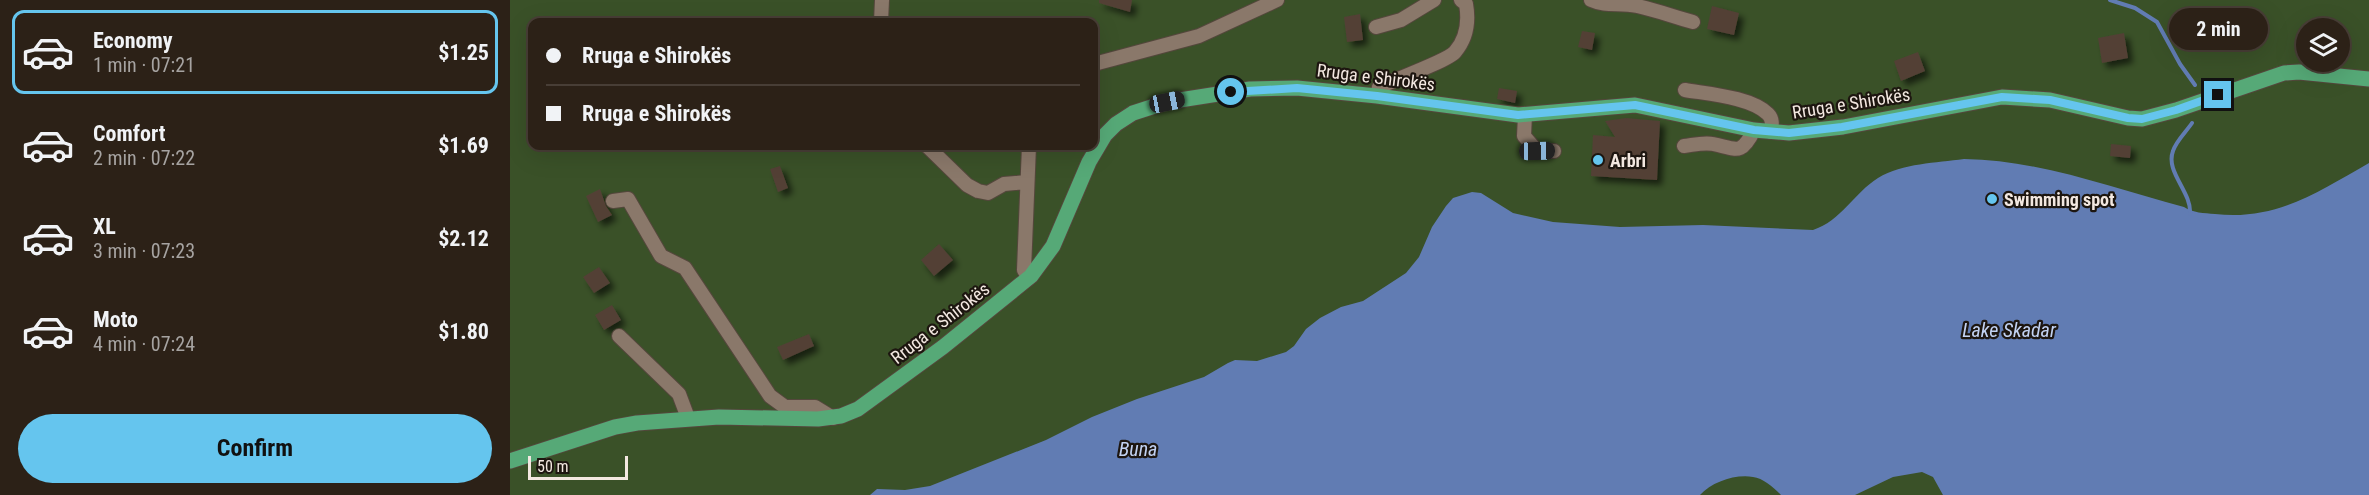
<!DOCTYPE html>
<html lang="en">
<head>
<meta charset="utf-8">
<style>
	:root { --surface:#2c2117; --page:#382e24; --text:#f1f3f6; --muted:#a6a3a1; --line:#483e36; --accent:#65c5ee }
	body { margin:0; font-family:"Roboto Condensed",sans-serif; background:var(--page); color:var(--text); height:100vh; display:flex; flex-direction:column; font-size:22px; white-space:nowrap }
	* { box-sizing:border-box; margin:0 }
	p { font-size:20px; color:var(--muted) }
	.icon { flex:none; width:33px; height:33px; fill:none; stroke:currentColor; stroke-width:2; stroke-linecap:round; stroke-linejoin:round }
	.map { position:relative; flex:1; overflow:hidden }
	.drawer { display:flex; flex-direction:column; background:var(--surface); width:510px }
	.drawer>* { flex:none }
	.hud { position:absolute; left:18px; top:18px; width:570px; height:132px; border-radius:12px; box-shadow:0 6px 24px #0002,0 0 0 2px var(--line); display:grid; align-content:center; height:132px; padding:0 18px; background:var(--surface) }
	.tools { position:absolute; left:1786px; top:18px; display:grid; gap:12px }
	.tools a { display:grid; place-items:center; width:54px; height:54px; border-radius:50%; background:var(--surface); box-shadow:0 6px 24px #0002,0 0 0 2px var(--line); font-size:30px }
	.scale { position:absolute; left:18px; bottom:15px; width:100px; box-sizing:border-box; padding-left:6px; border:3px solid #f3e8e1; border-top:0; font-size:16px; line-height:21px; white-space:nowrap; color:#f3e8e1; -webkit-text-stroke:4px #1d1610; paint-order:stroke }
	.end { position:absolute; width:27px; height:27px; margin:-14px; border:8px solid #65c5ee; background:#111; box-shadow:0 0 0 3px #111 }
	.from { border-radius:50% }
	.bubble { position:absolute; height:42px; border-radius:21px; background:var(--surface); box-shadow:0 6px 24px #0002,0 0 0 2px var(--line); font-size:20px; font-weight:700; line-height:42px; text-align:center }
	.car { position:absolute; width:18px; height:36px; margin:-18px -9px; border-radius:8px; box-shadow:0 0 4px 2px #0007; background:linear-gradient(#222 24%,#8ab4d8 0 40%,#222 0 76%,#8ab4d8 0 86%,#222 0) }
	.hud b { display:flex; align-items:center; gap:21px; height:57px; font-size:22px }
	.hud b+b { border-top:2px solid var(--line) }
	.hud i { width:15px; height:15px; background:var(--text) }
	ul { padding:10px 0 0; list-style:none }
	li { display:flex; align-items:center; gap:18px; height:84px; margin:0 12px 9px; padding:0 6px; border:3px solid transparent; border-radius:12px }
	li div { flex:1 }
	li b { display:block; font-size:22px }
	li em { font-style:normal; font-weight:700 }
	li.current { border-color:var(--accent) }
	li>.icon { width:54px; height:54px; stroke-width:1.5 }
	.button { display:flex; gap:12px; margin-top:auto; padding:12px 18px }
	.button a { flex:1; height:69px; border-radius:36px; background:var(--accent); color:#111; font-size:24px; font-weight:700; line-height:69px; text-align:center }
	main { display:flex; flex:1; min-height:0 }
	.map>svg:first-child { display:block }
	.green { fill:#3a5128; fill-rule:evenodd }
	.water { fill:#617cb3 }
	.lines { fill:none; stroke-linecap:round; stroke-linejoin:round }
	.stream { stroke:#617cb3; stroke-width:4 }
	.building { fill:#524035; filter:url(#shadow) }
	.minor-casing { stroke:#54473c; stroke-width:16 }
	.major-casing { stroke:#54473c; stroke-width:17 }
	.minor { stroke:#8a786a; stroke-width:14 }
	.major { stroke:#56a977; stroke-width:15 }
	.route { stroke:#65c5ee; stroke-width:8 }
	.poi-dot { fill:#65c5ee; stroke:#1d1610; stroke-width:2 }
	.labels { text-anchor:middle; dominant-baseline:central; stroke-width:4.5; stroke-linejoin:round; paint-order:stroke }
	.street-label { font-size:18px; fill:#f3e8e1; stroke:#1d1610 }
	.poi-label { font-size:18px; font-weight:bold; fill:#f3e8e1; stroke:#1d1610; text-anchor:start }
	.water-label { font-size:20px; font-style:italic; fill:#c2d2f2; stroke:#1d1610 }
</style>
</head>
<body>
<main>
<section class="drawer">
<ul>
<li class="current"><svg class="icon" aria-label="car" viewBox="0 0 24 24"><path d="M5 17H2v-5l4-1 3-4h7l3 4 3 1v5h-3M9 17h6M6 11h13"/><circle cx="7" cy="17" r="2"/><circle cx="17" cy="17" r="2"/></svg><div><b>Economy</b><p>1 min · 07:21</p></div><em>$1.25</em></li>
<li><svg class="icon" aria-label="car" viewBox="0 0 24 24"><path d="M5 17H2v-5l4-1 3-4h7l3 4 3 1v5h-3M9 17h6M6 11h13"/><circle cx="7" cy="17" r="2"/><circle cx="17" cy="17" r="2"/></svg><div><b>Comfort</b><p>2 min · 07:22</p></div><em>$1.69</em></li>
<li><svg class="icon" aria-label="car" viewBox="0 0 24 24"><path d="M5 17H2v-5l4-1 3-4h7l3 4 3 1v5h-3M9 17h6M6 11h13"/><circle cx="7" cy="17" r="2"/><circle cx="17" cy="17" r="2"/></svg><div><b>XL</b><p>3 min · 07:23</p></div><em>$2.12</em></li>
<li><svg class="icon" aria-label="car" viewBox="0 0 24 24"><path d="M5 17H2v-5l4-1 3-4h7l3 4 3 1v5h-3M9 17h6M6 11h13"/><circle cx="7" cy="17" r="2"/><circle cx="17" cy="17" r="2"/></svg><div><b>Moto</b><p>4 min · 07:24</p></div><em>$1.80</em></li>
</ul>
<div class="button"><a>Confirm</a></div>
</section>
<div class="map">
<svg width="1859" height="495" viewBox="0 0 1859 495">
	<defs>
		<filter id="shadow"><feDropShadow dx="5" dy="5" stdDeviation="3" flood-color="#0009"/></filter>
	</defs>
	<rect width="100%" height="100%" fill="#3b2c1f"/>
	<path class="green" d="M0,0h1859v495h-1859zM22,22h562v124h-562zM1797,28h33v34h-33z"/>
	<path class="water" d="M1454,159c76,1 147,29 220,48 9,6 20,6 31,7 61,7 103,-22 154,-51v332h-426l-10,-18 -11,-5 -29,5 -38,18h-74c-7,-7 -18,-17 -28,-18 -18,-3 -41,5 -53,18h-830l7,-6 28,1 25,-4 116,-46 46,-23 45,-18 67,-22 24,-14 7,-3 22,1 29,-9 8,-6 12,-17 14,-11 21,-11 22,-6 43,-28 13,-16 13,-30 14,-21 7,-8 19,-6 9,1 32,20 40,9 67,5 83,-2 110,5c28,-9 41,-37 65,-52 25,-15 58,-15 86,-19z"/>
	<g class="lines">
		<path class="stream" d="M1600,0l25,8 22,14 23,42 15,21
			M1680,214c2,-22 -25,-42 -17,-63 3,-10 13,-19 19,-28"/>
	</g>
	<path class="building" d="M589,0h33l-2,12 -31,-9z
		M1202,6l27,7 -5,22 -27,-6z
		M850,14l3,26 -16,2 -3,-25z
		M1072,31l13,2 -3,17 -14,-3z
		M1614,33l4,25 -26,5 -4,-25z
		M1408,52l7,19 -24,10 -7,-20z
		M989,88l18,3 -2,12 -18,-4z
		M1116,118l34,3 -3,59 -66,-4 2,-41 22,2 -10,-16z
		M1601,144l20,2 -1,12 -20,-2z
		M270,166l8,22 -10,4 -8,-23z
		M90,189l6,17 6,9 -14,7 -12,-26z
		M429,244l14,16 -19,16 -13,-16z
		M89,267l11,16 -16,10 -11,-16z
		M102,305l9,15 -17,10 -9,-15z
		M299,334l5,12 -31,14 -6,-13z"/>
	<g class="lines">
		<defs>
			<path id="minor" d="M1081,0c15,7 30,2 46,6 19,4 37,11 56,16
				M371,22l1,-22
				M866,27l25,-7 33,-20
				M584,64l105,-28 78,-36
				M1175,90c23,4 66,7 83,24 5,5 4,11 3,18
				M867,96l2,-9c15,-7 68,-26 76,-35 12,-14 14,-31 11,-48l-5,-4
				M1015,115l-1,21 13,15h17
				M417,146l40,39 11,6 10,2 16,-9 22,-2
				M519,146l-5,124 5,8
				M1174,146c9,-1 20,-4 29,-2 24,5 28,12 41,-14
				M103,201l15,-2 33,57 24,12 85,128 15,11h30l18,11
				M109,336l60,58 9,24"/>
			<path id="major" d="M0,461l105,-34 22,-4 82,-6 99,2 23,-3 17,-7 85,-62 88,-71 22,-30 36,-84 16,-27 11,-11 17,-11 34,-11 83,-13 47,-1 80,8 141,19 117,-10 119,25 35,3 54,-6 159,-30 48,3 78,18 14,1 34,-9 108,-37 15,-1 70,7"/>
		</defs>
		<use href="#minor" class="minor-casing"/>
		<use href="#major" class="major-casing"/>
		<use href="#minor" class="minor"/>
		<use href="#major" class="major"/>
	</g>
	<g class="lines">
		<path class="route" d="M721,92l66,-4 80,8 141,19 117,-10 119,25 35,3 53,-6 160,-30 48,3 78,18 14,1 34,-9 42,-15"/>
	</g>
	<g class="poi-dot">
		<circle cx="1088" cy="160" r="6"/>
		<circle cx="1482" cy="199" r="6"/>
	</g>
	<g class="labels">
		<g class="street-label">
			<text transform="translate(866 77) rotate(7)">Rruga e Shirokës</text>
			<text transform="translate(1341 103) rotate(-9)">Rruga e Shirokës</text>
			<text transform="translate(430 323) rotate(-38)">Rruga e Shirokës</text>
		</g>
		<g class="poi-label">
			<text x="1100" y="160">Arbri</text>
			<text x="1494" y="199">Swimming spot</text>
		</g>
		<g class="water-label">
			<text x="1499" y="330">Lake Skadar</text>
			<text x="628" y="449">Buna</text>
		</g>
	</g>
</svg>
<div class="tools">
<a><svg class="icon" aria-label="layers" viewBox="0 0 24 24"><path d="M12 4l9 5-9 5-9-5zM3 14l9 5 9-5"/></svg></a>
</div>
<div class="scale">50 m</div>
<i class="end from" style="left:721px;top:92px"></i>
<i class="end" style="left:1708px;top:95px"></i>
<div class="bubble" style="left:1659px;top:8px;width:99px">2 min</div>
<i class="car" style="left:657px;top:102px;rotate:79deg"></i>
<i class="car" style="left:1027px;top:151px;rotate:89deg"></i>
<div class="hud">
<b><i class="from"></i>Rruga e Shirokës</b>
<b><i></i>Rruga e Shirokës</b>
</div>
</div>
</main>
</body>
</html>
